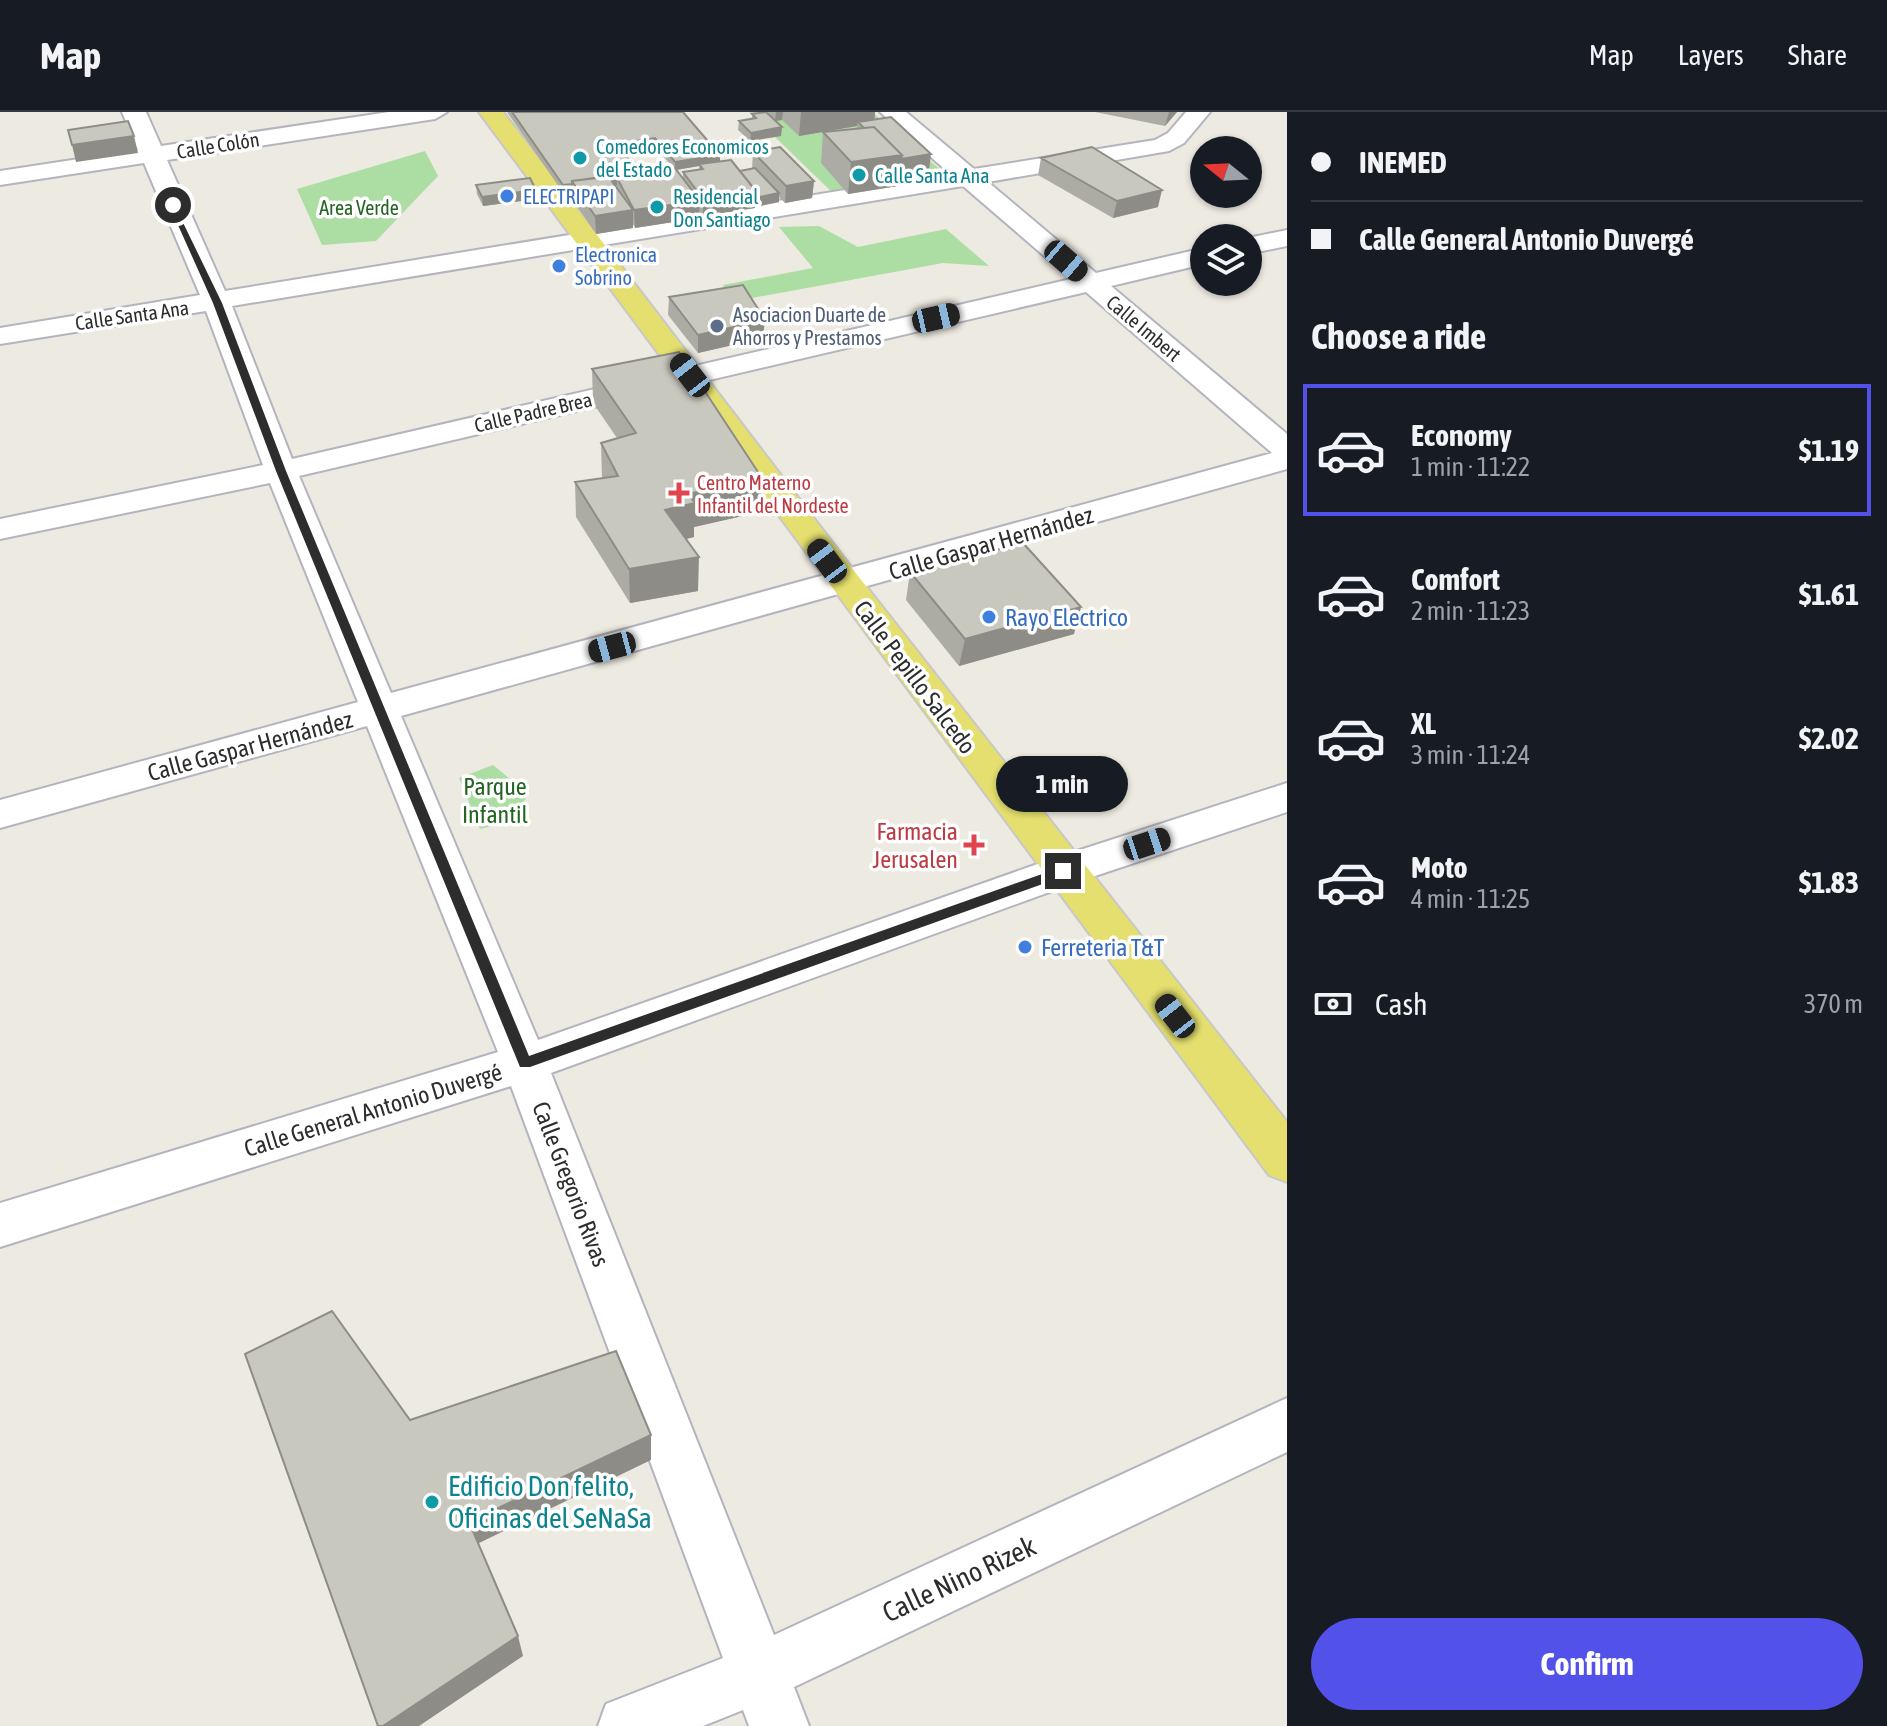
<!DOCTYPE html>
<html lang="en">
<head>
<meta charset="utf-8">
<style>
	:root { --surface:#171b24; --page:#242831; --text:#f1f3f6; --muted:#9ea1a6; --line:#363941; --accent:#5251e9 }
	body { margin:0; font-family:"Asap Condensed",sans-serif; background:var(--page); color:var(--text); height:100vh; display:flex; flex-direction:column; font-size:30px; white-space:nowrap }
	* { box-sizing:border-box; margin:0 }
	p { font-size:26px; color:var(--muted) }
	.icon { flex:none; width:44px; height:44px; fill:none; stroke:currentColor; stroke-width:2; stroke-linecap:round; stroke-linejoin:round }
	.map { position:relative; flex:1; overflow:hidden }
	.details { display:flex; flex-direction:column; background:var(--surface); width:600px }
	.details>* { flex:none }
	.top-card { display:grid; align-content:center; height:176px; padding:0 24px; background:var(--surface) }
	.needle { width:52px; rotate:288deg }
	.tools { position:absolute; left:1190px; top:24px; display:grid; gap:16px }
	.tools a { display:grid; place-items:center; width:72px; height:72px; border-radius:50%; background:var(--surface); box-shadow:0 2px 6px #0004; font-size:40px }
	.end { position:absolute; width:36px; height:36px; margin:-18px; border:10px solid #2d2d2d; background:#fff; box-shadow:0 0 0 4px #fff }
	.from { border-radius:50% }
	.bubble { position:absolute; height:56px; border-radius:28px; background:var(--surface); box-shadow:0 2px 6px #0004; font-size:26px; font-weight:700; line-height:56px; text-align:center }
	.car { position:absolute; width:24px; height:48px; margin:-24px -12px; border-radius:10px; box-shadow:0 0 6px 2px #0007; background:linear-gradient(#222 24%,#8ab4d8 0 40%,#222 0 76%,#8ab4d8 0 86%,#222 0) }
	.top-card b { display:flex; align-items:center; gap:28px; height:76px; font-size:30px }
	.top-card b+b { border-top:2px solid var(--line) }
	.top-card i { width:20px; height:20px; background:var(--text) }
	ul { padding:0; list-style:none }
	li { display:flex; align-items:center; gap:24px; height:132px; margin:0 16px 12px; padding:0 8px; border:4px solid transparent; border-radius:0px }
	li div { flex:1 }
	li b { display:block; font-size:30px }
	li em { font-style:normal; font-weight:700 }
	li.selected { border-color:var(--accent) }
	li>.icon { width:72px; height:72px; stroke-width:1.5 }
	h2 { padding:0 24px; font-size:36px; line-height:96px }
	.pay { display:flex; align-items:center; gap:20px; height:88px; padding:0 24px; font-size:30px }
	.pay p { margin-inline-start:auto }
	.cta { display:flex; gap:16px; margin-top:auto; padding:16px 24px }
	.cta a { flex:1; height:92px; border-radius:48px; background:var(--accent); color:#fff; font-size:32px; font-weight:700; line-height:92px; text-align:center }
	header { display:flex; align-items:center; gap:48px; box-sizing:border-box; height:112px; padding:0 40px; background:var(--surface); border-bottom:2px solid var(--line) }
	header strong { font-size:38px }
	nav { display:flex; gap:44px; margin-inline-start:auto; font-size:28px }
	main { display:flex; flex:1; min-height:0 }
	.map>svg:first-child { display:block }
	.green { fill:#acdea3 }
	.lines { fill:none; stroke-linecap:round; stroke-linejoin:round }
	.street-casing { stroke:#b4b4bf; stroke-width:4 }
	.primary-casing { stroke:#c8c8c8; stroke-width:4 }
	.street { fill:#fff; fill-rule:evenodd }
	.primary { fill:#e4df6e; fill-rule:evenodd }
	.wall { fill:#adaca4; fill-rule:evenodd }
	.shaded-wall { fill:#8d8c86 }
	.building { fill:#c9c8bf; stroke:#8d8c86; stroke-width:2 }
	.route { fill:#2d2d2d }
	.culture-dot { fill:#0f9aa8; stroke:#fff; stroke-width:3 }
	.shop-dot { fill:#3f7fe0; stroke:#fff; stroke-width:3 }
	.service-dot { fill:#5c6f8a; stroke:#fff; stroke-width:3 }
	.health-dot { fill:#e0444e; stroke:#fff; stroke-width:3 }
	.labels { text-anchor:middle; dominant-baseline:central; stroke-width:7; stroke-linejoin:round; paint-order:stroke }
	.far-street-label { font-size:20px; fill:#2d2d2d; stroke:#fff }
	.far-culture-label { font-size:20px; fill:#0d838f; stroke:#fff; text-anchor:start }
	.far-shop-label { font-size:20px; fill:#366cbe; stroke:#fff; text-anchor:start }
	.far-park-label { font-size:20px; fill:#236422; stroke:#fff }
	.far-service-label { font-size:20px; fill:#4e5e75; stroke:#fff; text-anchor:start }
	.far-health-label { font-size:20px; fill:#be3a42; stroke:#fff; text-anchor:start }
	.street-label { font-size:24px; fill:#2d2d2d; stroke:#fff }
	.shop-label { font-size:24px; fill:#366cbe; stroke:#fff; text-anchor:start }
	.park-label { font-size:24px; fill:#236422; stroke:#fff }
	.health-label { font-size:24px; fill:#be3a42; stroke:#fff; text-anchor:end }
	.near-culture-label { font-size:28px; fill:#0d838f; stroke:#fff; text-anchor:start }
	.near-street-label { font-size:28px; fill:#2d2d2d; stroke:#fff }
</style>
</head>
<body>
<header>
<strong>Map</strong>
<nav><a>Map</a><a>Layers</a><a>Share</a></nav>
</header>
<main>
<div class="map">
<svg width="1287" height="1614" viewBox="0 0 1287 1614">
	<rect width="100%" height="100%" fill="#edeae1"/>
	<path class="green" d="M749,0h123l82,69 -117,16z
		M425,39l13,25 -62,65 -54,4 -25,-56z
		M819,114l39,21 88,-18 43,37 -46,-3 -213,39 -7,-17 90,-17 -34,-41z
		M493,653l35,29 -14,27 -34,8 -21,-51z"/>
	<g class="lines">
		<defs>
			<path id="street" d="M122,0h24l15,34 228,-34h58l-12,7 -268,41 58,131 724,-118 -69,-61h26l68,57 181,-29 13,-7 18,-21h24l-26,31 -15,8 -181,31 108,91 108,-25v16l-93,22 176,148v35l-886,247 137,324 511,-180 238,-77v29l-210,70 -526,191 223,562 513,-237v54l-493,235 15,39h-60l-6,-16 -40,16h-105l8,-22 117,-46 -212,-572 -511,161v-44l498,-151 -131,-326 -367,102v-28l358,-98 -88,-219 -270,56v-20l263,-54 -57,-154 -206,33v-16l200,-33 -56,-132 -144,22v-14l138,-21zM963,74l108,93 -779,180 -60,-153zM1086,180l186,161 -881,240 -92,-217z
				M1287,118v16l-39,8v-16z"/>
			<path id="primary" d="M479,0h24l355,464 429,546v60l-18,-7z"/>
		</defs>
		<use href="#street" class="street-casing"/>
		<use href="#primary" class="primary-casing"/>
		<use href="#street" class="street"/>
		<use href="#primary" class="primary"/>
	</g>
	<path class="wall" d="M507,0h176l37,43v6l20,10 12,-2 1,-17 61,29 -2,17 -27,5 -6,-6v5l-19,4 -5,-5v7l-52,8 -4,-4v6l-64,10 -2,-4v4l-37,6 -24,-35v-7l-8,2zM655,34l18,22 -34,6 -16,-22zM699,54v4l-16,2v6l-6,-8z
		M759,0h116v7l54,52 -30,5 -1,10 -50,8 -27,-31 2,-31 34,-3v-3l-58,10 -17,-16 -6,1 6,6 -1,9 -31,5 -12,-11 1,-9 13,-2v-5l7,-1z
		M1095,0h82l-12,14z
		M1041,46l117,49 -45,11 -75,-43z
		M476,73l60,14 -53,7 -6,-12z
		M669,185l94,41 -65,15 -30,-38z
		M592,257l170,109 -2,34 -66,15v10l-8,2 12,52 -68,12 -54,-86 -1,-35 27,-4 -1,-35 16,-5 -24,-35z
		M910,460l164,62 -115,32 -53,-66z"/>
	<path class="shaded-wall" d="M776,0h7l-1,8 -7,1z
		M801,0h74l-1,11 -16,-1 -1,4 -58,10z
		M1169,0h8l-12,14z
		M782,15l-1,9 -31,5 1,-8z
		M134,24l4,17 -62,9 -4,-17z
		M655,26v8l-38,7v-9z
		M931,42l-2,17 -30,5 -1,10 -50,8 3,-32 51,-7z
		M720,43v8l-21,1v2l-24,4v-8z
		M639,61l-22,5v7l-39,6 -5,-8z
		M814,69l-2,17 -27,5 1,-17z
		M572,72v8l-8,2 -1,-9z
		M536,78v9l-53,7 -1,-9z
		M1162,78l-4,17 -45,11 4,-17z
		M756,79l-1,17 -52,8v-17z
		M779,81v9l-19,4v-9z
		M700,89l-1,17 -64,10 -1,-18z
		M633,98v18l-37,6 -1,-18z
		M765,208l-2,18 -65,15v-18z
		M762,366l-2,34 -66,15v10l-29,7v-34l23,-16z
		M699,445l-1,34 -68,12 -1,-34z
		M1081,495l-7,27 -115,32 6,-27z
		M651,1323v25l-176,85 -6,-23z
		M518,1524l5,20 -104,70h-36z"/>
	<path class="building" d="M512,0h171l37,43 -45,7 -20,-24 -38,6 22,29 -67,8v3l-9,1z
		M766,0l16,15 -31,6 -12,-12 17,-3 -4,-4z
		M891,5l40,37 -30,5 1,-4 -28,-28 -10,1 -6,-6z
		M128,9l6,15 -62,9 -4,-15z
		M874,15l28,28 -51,7 -28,-30z
		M780,35l34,34 -28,5 -33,-34z
		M1092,35l70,43 -45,11 -76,-43z
		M731,48l25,31 -53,8 -20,-27 20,-3 -4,-5z
		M675,56l25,33 -66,9 -17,-32z
		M755,56l24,25 -19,4 -20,-26z
		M608,64l25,34 -38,6 -23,-35z
		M530,66l6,12 -54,7 -6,-12z
		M743,173l22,35 -67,15 -29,-38z
		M679,240l83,126 -74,16 7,9 -30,7 34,47 -70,12 -54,-87 43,-6 -17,-33 35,-10 -44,-64z
		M1023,431l58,64 -116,32 -55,-67z
		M332,1199l78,109 206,-69 35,84 -182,87 49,114 -135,90h-5l-133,-372z"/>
	<path class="route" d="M173,90l49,101 64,168 243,585 530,-188h9v7l-538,192h-10l-244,-596 -63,-168 -44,-98z"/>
	<g class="culture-dot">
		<circle cx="580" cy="46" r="8"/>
		<circle cx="859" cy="63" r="8"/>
		<circle cx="657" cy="95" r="8"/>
		<circle cx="432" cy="1390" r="8"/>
	</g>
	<g class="shop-dot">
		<circle cx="507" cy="84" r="8"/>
		<circle cx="559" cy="154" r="8"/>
		<circle cx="989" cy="505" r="8"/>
		<circle cx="1025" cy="835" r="8"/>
	</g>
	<circle class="service-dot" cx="717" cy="214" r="8"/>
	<g class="health-dot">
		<path d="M675 369h8v8h8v8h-8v8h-8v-8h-8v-8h8z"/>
		<path d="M970 721h8v8h8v8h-8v8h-8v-8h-8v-8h8z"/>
	</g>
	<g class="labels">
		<g class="far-street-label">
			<text transform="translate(218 33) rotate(-9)">Calle Colón</text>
			<text transform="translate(132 203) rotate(-8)">Calle Santa Ana</text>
			<text transform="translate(1144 216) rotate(40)">Calle Imbert</text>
			<text transform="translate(533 300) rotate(-13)">Calle Padre Brea</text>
		</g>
		<g class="far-culture-label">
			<text x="596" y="34">Comedores Economicos<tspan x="596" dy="23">del Estado</tspan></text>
			<text x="875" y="63">Calle Santa Ana</text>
			<text x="673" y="84">Residencial<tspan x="673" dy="23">Don Santiago</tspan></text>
		</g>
		<g class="far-shop-label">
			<text x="523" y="84">ELECTRIPAPI</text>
			<text x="575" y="142">Electronica<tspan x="575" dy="23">Sobrino</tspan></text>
		</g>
		<g class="far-park-label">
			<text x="359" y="95">Area Verde</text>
		</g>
		<g class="far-service-label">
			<text x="733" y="202">Asociacion Duarte de<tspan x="733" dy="23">Ahorros y Prestamos</tspan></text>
		</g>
		<g class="far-health-label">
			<text x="697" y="370">Centro Materno<tspan x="697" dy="23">Infantil del Nordeste</tspan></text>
		</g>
		<g class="street-label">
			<text transform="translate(991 431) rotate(-16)">Calle Gaspar Hernández</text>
			<text transform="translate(915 565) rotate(53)">Calle Pepillo Salcedo</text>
			<text transform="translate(250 634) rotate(-15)">Calle Gaspar Hernández</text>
			<text transform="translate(373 998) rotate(-17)">Calle General Antonio Duvergé</text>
			<text transform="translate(571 1072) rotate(69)">Calle Gregorio Rivas</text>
		</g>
		<g class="shop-label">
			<text x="1005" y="505">Rayo Electrico</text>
			<text x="1041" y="835">Ferreteria T&amp;T</text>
		</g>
		<g class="park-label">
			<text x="495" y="674">Parque<tspan x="495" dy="28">Infantil</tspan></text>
		</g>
		<g class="health-label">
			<text x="958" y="719">Farmacia<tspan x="958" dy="28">Jerusalen</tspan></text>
		</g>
		<g class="near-culture-label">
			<text x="448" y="1374">Edificio Don felito,<tspan x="448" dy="32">Oficinas del SeNaSa</tspan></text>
		</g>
		<g class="near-street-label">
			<text transform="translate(959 1467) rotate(-25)">Calle Nino Rizek</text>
		</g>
	</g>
</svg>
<div class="tools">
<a><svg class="needle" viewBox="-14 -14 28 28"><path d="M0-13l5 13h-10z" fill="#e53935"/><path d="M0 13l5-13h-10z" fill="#9ea1a6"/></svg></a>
<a><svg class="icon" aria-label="layers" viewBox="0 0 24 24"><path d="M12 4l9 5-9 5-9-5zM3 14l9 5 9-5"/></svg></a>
</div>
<i class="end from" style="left:173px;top:93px"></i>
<i class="end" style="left:1063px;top:759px"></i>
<div class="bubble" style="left:996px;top:644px;width:132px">1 min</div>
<i class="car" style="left:1066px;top:149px;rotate:131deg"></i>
<i class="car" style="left:936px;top:206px;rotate:77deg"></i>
<i class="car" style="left:690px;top:263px;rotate:322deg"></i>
<i class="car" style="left:827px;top:449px;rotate:323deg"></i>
<i class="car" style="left:612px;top:535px;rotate:255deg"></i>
<i class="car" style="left:1147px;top:732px;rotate:72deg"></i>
<i class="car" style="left:1175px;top:904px;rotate:322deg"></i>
</div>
<section class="details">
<div class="top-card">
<b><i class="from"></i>INEMED</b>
<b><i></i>Calle General Antonio Duvergé</b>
</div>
<h2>Choose a ride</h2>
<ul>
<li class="selected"><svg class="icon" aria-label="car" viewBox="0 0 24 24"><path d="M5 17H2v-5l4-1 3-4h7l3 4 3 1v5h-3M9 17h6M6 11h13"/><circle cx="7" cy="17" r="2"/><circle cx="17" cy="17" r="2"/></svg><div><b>Economy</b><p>1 min · 11:22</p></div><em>$1.19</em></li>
<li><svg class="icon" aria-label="car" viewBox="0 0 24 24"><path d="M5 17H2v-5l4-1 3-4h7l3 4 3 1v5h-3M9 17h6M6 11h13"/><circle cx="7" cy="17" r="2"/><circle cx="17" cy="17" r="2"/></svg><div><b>Comfort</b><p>2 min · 11:23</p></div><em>$1.61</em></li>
<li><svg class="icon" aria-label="car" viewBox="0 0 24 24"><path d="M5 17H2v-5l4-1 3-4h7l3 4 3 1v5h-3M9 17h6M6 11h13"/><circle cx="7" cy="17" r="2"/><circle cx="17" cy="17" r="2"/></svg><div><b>XL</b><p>3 min · 11:24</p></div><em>$2.02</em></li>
<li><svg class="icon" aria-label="car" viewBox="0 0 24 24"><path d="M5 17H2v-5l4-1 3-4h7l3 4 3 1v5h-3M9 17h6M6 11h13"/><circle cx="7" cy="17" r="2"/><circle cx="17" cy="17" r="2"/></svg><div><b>Moto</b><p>4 min · 11:25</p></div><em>$1.83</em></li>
</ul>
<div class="pay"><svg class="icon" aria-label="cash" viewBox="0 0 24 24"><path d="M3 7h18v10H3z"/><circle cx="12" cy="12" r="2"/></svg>Cash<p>370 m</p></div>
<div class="cta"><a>Confirm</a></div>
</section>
</main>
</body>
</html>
